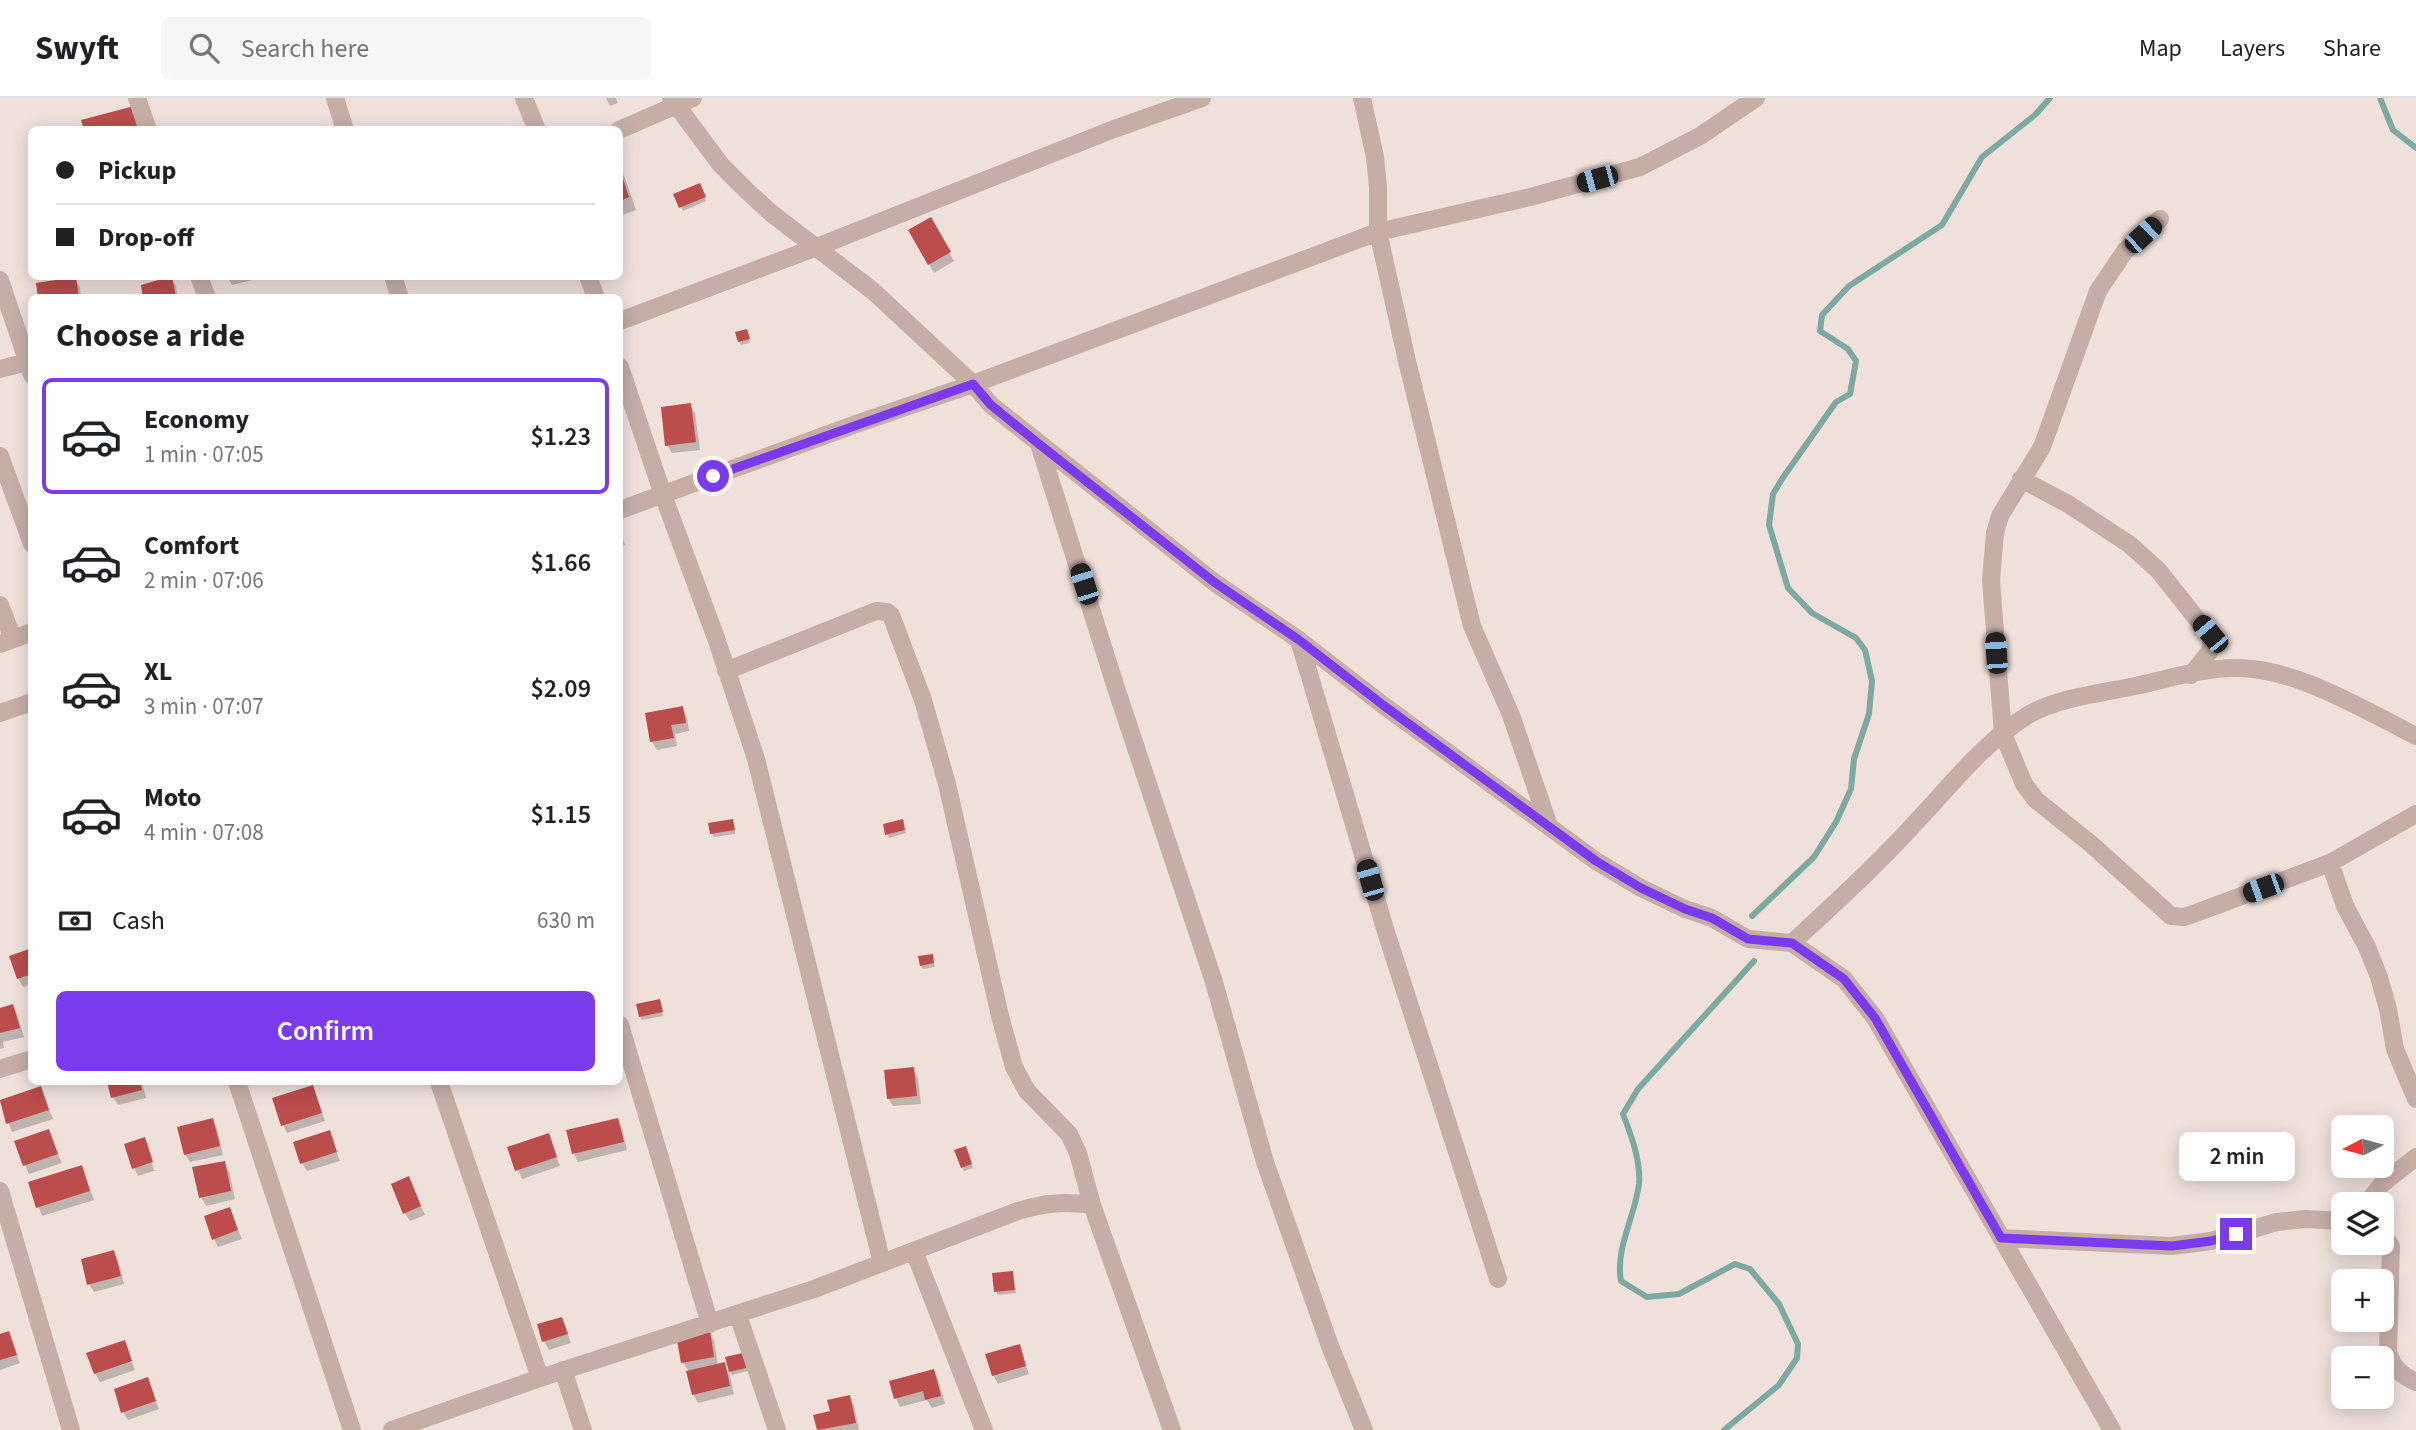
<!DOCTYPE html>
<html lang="en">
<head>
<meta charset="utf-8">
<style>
	:root { --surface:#fff; --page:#f6f6f6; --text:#202124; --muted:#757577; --line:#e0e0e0; --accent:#7c3aed }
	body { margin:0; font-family:"Source Sans 3",sans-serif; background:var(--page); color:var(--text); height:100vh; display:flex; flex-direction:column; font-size:26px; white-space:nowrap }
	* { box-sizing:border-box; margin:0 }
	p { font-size:23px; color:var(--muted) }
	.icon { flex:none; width:38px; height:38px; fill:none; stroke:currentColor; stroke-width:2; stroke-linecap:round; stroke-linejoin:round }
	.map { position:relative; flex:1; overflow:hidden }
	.details { position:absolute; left:28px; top:196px; width:595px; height:791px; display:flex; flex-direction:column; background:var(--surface); border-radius:10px; box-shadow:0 4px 18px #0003 }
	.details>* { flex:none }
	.top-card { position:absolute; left:28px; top:28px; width:595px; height:154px; border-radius:10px; box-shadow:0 4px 18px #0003; display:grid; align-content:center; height:154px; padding:0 28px; background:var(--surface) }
	.needle { width:46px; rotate:264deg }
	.controls { position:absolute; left:2331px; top:1017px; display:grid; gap:14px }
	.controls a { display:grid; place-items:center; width:63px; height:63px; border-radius:10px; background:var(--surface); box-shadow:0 4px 18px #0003; font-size:35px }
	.end { position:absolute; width:32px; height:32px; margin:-16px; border:9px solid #7c3aed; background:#fff; box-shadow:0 0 0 4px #fff }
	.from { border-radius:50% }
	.bubble { position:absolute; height:49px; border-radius:10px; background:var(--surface); box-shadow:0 4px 18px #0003; font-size:23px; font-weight:600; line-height:49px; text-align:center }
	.car { position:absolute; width:21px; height:42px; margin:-21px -10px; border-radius:9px; box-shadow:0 0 5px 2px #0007; background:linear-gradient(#222 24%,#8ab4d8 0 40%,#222 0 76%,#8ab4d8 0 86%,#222 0) }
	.top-card b { display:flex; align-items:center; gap:24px; height:66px; font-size:26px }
	.top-card b+b { border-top:2px solid var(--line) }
	.top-card i { width:18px; height:18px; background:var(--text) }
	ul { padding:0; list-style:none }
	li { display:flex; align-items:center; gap:21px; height:116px; margin:0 14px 10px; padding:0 14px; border:4px solid transparent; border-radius:10px }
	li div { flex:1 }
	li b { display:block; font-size:26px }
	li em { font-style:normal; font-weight:600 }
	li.selected { border-color:var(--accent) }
	li>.icon { width:63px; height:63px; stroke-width:1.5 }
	h2 { padding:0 28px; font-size:32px; line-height:84px }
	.pay { display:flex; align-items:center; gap:18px; height:77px; padding:0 28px; font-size:26px }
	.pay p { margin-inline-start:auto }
	.primary-button { display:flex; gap:14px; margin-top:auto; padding:14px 28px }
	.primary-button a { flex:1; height:80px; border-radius:10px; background:var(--accent); color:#fff; font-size:28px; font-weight:600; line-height:80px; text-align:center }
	header { display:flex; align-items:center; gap:42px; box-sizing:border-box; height:98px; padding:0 35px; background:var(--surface); border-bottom:2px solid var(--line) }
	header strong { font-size:33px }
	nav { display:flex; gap:38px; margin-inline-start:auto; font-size:24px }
	.search { width:490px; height:63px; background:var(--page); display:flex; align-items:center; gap:18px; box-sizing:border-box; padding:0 24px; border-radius:10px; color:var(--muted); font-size:26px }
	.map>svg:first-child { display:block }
	.shadow { fill:#0003 }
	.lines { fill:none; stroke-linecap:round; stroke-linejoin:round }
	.stream { stroke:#7ca9a1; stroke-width:6 }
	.building { fill:#bb4d4c }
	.minor { stroke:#c6aea7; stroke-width:18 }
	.route { stroke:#7c3aed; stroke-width:9 }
</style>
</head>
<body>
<header>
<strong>Swyft</strong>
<div class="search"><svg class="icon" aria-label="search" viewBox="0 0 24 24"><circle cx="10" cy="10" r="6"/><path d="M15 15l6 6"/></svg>Search here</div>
<nav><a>Map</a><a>Layers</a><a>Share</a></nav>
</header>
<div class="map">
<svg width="2416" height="1332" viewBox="0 0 2416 1332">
	<rect width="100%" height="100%" fill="#efe0da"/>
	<path class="shadow" d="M606,0h10l2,5 -8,3z
		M620,66l16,46 -16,6z
		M701,90l5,13 -23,10 -8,-16z
		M930,121l24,42 -20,12 -24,-42z
		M227,178h29l1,3 -25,6z
		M171,180l5,8 2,12h-33z
		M75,181l5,8 1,11h-41z
		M748,237l2,8 -9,2 -2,-3z
		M690,307l5,8 5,37 -28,3 -5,-8z
		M620,433l5,14 -5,2z
		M682,610l5,9 2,14 -14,3 2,12 -20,4 -5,-8z
		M902,723l4,12 -17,5 -2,-4z
		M734,726l1,10 -21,3 -2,-3 -2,-9z
		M32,852v34l-9,3 -5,-9z
		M932,858l3,11 -12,2 -2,-4z
		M661,906l2,12 -21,4 -2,-3z
		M13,908l4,8 7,23 -21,5 1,6 -4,1v-39z
		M913,971l5,9 3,26 -28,2 -5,-8z
		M109,984h33l4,16 -28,7 -5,-8z
		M313,989l12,34 -38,12 -4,-8z
		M41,990l12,31 -41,13 -12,-31z
		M212,1022l5,8 6,27 -33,7 -5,-8z
		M618,1022l4,8 5,22 -49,12 -4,-8z
		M48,1033l14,32 -33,11 -13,-31z
		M329,1034l11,29 -33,10 -5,-8z
		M548,1037l12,31 -38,13 -13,-31z
		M144,1041l10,31h3l-19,6 -4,-8z
		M967,1053l6,17 -9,3 -2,-4z
		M224,1065l5,8 6,28 -29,7 -5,-9z
		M82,1069l12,33 -52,16 -12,-33z
		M413,1089l12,28 -15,6 -5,-8z
		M229,1111l13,30 -24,8 -4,-8z
		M113,1154l5,8 6,24 -30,8 -5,-8z
		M1012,1175l4,20 -18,2 -2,-3z
		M562,1221l9,24 -22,7 -5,-9z
		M709,1234l5,8 4,26 6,-2 5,9 5,21 -36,9 -5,-9 -5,-24 -6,-8z
		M8,1235l12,30 -20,7v-34z
		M124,1244l11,28 -35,12 -5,-9z
		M1019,1248l10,28 -31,10 -5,-9z
		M746,1256l5,16 -19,5 -2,-3z
		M934,1273l4,8 7,25 -13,4 -5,-8 -27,7 -4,-9z
		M147,1281l12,30 -31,11 -5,-8z
		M849,1299l5,8 5,25h-40l-3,-14 16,-4z"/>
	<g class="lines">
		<path class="stream" d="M2380,0l13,32 23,18
			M1752,818l62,-59 22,-35 15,-33 3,-30 15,-45 3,-33 -7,-31 -9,-12 -44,-25 -24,-25 -19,-63 4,-31 9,-15 54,-77 14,-8 6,-33 -8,-12 -28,-18 2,-16 27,-29 93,-61 40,-68 53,-42 15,-17
			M1724,1332l55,-45 18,-27 1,-14 -19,-40 -29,-35 -15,-5 -56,30 -32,3 -26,-16c-6,-33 14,-64 18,-97 2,-23 -8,-49 -16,-70l15,-25 116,-128"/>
	</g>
	<path class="building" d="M134,8l6,24h-56l-3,-10z
		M620,72l9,27 -9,4z
		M700,85l6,14 -27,11 -6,-14z
		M931,119l20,35 -23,13 -20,-35z
		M172,178l4,22h-33l-2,-13z
		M76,179l3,21h-41l-2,-15z
		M747,231l3,10 -12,3 -3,-10z
		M691,305l5,39 -31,4 -4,-39z
		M683,608l3,17 -15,2 3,13 -24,4 -5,-29z
		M733,721l2,11 -25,4 -2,-11z
		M903,721l2,11 -20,5 -2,-11z
		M32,850v26l-15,5 -8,-23z
		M933,856l1,9 -14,3 -2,-10z
		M660,901l3,13 -24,5 -3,-13z
		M13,906l7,24 -20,5v-25z
		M914,969l3,29 -30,3 -3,-29z
		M107,984h33l2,8 -31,8z
		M313,987l9,28 -41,13 -9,-28z
		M41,988l8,24 -43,14 -6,-24z
		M213,1020l7,28 -36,9 -7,-28z
		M618,1020l6,24 -52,12 -6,-24z
		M49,1031l9,25 -35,12 -9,-25z
		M330,1032l7,22 -37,12 -7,-22z
		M549,1035l8,24 -42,14 -8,-24z
		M145,1039l8,25 -21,7 -8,-25z
		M966,1048l6,18 -11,4 -7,-18z
		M225,1063l6,30 -32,7 -7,-31z
		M82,1067l8,26 -54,17 -8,-26z
		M409,1078l12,30 -18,8 -12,-30z
		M230,1109l8,23 -26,10 -8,-24z
		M114,1152l7,26 -34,9 -6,-26z
		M1013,1173l2,19 -21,2 -2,-19z
		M562,1219l6,17 -26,8 -5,-18z
		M710,1232l4,27 -33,6 -5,-28z
		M9,1233l8,24 -17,5v-26z
		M125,1242l7,21 -38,13 -8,-21z
		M1020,1246l6,22 -34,10 -7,-22z
		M747,1254l3,15 -21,5 -4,-15z
		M725,1264l5,24 -38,9 -6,-24z
		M934,1271l7,27 -16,4 -2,-9 -29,8 -5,-18z
		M148,1279l8,24 -35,12 -7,-24z
		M850,1297l6,28 -39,7 -4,-15 17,-4 -3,-11z"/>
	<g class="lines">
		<path class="minor" d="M137,0l11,32
			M335,0l10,32
			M524,0l13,32
			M671,0l50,67 25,25 25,23 102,78 100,93 18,21 223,177 85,58 84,65 213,156 45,27 44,21 27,9 36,21 44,4 52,36 31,39 237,412
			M1362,0l13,59 3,30v45l29,129 65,265 39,89 38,111
			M619,32l74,-32
			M2160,121l-35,32 -27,40 -56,156 -42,69 -5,17 -4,47 12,154 21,50 12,16 55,44 80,72 13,1 12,-4 134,-50
			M199,178l8,22
			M393,178l7,22
			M588,178l8,22
			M0,182l32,95
			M620,223l197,-74 297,-118 88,-31
			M620,269l43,128 53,143 40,121 126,504
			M0,271l27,-7
			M1039,346l77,244 98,294 51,180 65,184 34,84
			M0,358l32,88
			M2021,381l47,25 61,40 29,26 54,68 -2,13 -19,24
			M620,412l239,-87 114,-39 405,-152 152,-35 110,-30 60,-31 56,-38
			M0,507l13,34
			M1299,542l87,292 112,347
			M0,546l32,-12
			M726,573l150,-60 11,1 4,3 32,85 24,84 53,232 14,51 13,24 42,43 9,19 14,52 80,225
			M0,615l32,-11
			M2416,716l-86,49 15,43 22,41 12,30 9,32 7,40 21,50
			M1792,845c43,-40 86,-79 125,-122 35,-37 67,-79 111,-106 27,-16 71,-22 102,-28 35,-7 73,-20 109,-19 59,1 125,42 177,68
			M620,927l90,299
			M0,971l32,-10
			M237,984l115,348
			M439,984l101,296
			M0,1093l71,239
			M2366,1106l16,-20 34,-27
			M2382,1136l9,12 -3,106c5,16 13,23 28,30
			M2001,1140l171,8 39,-5 66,-19 29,-3 37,2
			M914,1153l70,179
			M738,1217l39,115
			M563,1272l20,60
			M392,1332l148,-52 274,-89 204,-78c26,-8 47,-10 74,-6"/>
	</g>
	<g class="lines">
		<path class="route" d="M713,378l260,-92 18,21 48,39 175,138 85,58 84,65 213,156 45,27 44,21 27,9 36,21 44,4 52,36 31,39 126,220 171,8 39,-5 25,-7"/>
	</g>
</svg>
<div class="controls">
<a><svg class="needle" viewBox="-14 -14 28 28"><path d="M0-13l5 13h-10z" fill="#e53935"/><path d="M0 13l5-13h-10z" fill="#757577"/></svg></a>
<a><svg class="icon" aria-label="layers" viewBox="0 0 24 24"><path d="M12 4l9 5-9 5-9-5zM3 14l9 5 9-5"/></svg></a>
<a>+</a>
<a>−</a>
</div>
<i class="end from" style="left:713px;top:378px"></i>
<i class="end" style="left:2236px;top:1136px"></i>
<div class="bubble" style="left:2179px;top:1034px;width:116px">2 min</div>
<i class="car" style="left:1597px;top:81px;rotate:255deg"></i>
<i class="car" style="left:2143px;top:137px;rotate:47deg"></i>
<i class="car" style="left:1084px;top:486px;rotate:342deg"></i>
<i class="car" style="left:2210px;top:536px;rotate:320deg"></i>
<i class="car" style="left:1996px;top:555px;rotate:356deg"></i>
<i class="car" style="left:1370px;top:782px;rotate:344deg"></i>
<i class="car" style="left:2263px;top:790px;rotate:250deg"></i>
<div class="top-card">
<b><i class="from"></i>Pickup</b>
<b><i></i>Drop-off</b>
</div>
<section class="details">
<h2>Choose a ride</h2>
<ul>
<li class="selected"><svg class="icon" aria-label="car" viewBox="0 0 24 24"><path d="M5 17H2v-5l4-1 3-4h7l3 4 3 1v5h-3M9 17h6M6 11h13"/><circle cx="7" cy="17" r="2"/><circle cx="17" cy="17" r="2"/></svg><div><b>Economy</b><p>1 min · 07:05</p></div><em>$1.23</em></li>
<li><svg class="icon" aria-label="car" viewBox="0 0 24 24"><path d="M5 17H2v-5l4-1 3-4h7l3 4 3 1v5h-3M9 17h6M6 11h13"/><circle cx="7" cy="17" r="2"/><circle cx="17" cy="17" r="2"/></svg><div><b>Comfort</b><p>2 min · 07:06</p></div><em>$1.66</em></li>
<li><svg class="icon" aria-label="car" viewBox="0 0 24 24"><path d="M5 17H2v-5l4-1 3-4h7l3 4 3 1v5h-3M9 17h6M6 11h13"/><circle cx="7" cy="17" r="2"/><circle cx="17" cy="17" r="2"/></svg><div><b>XL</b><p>3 min · 07:07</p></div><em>$2.09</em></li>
<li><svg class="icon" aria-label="car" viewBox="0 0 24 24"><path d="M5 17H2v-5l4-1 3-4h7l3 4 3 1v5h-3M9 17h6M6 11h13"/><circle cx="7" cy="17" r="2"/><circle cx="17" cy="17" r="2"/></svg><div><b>Moto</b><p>4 min · 07:08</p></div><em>$1.15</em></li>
</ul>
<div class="pay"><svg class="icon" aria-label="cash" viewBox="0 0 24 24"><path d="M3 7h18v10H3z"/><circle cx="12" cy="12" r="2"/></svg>Cash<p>630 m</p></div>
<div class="primary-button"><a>Confirm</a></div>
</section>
</div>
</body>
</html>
